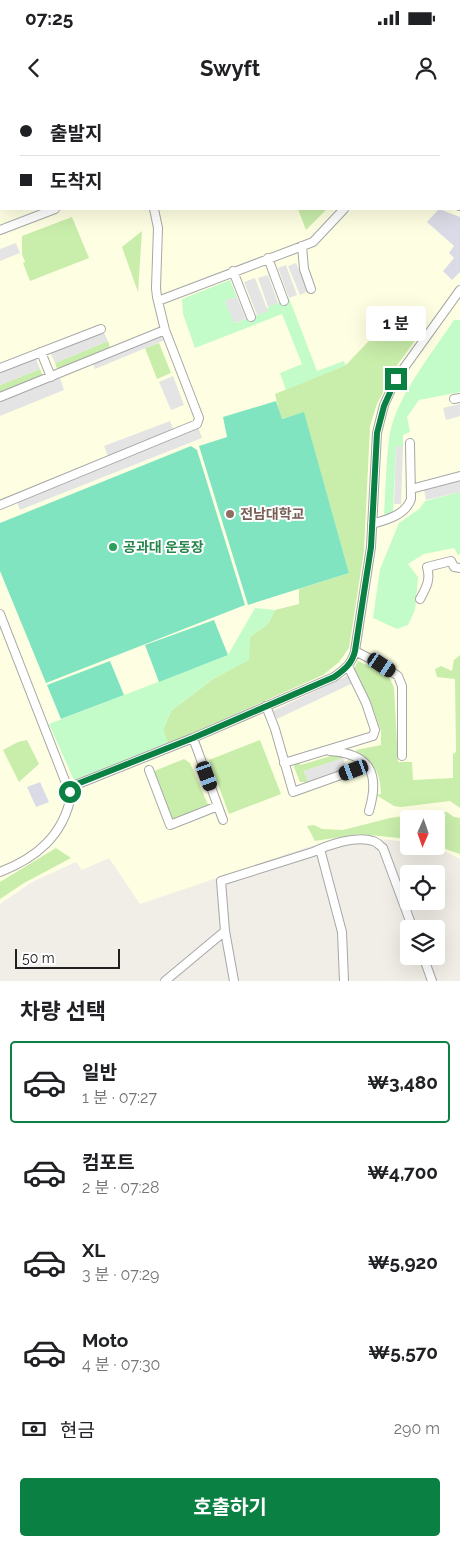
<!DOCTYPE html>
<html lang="ko">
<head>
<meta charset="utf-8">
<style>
	:root { --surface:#fff; --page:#f6f6f6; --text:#202124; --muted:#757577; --line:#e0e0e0; --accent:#0b8043 }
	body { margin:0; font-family:Raleway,"Noto Sans KR",sans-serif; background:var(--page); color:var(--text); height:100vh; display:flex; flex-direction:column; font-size:19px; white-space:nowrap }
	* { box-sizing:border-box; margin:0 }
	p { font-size:16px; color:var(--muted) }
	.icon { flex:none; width:28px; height:28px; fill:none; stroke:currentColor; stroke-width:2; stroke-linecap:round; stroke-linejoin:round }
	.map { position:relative; height:881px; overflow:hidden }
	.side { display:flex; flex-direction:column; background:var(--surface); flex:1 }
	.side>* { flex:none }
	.hud { position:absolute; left:0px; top:0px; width:460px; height:110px; box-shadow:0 5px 20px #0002; display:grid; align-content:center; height:110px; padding:0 20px; background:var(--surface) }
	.needle { width:32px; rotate:182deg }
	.buttons { position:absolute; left:400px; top:710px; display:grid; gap:10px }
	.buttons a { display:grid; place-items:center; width:45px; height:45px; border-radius:5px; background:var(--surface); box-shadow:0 5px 20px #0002; font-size:25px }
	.scale { position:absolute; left:15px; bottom:12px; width:105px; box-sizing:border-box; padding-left:5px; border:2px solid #202020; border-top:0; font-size:14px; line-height:18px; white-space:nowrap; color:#202020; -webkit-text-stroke:4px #fff; paint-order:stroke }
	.end { position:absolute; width:22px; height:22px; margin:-11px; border:6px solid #0b8043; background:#fff; box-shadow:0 0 0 2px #fff }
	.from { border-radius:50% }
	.bubble { position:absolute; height:35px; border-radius:5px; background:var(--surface); box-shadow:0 5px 20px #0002; font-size:16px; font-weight:700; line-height:35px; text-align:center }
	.car { position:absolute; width:15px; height:30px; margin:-15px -8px; border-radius:6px; box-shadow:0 0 4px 1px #0007; background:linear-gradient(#222 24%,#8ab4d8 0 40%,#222 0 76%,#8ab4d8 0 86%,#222 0) }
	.hud b { display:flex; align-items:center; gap:18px; height:48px; font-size:19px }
	.hud b+b { border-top:1px solid var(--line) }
	.hud i { width:12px; height:12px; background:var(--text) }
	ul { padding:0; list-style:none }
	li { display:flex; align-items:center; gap:15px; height:82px; margin:0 10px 8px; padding:0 10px; border:2px solid transparent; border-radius:5px }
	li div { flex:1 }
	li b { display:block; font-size:19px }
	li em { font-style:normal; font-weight:700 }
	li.selected { border-color:var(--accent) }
	li>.icon { width:45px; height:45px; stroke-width:1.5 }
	h2 { padding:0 20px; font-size:22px; line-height:60px }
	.pay { display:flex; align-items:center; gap:12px; height:55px; padding:0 20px; font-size:19px }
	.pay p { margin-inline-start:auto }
	.primary-button { display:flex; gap:10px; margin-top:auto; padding:10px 20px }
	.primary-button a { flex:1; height:58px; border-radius:5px; background:var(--accent); color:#fff; font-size:20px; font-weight:700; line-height:58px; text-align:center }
	.status { display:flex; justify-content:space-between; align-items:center; height:35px; padding:0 25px; background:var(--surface); direction:ltr }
	.status svg { height:14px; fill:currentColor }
	header { display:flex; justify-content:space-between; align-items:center; height:65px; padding:0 20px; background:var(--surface); font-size:22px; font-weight:700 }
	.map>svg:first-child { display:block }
	.education { fill:#feffe2; fill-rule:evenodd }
	.grass { fill:#c9edab }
	.park { fill:#c3fcc9 }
	.pitch { fill:#81e4c1 }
	.parking { fill:#e4e4e4 }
	.plaza { fill:#dbdbe7 }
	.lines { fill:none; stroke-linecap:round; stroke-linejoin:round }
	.service-casing { stroke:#a7a7a7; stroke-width:10 }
	.service { stroke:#fff; stroke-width:8 }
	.route { stroke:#0b8043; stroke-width:6 }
	.education-dot { fill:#8d6e63; stroke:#fff; stroke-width:2 }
	.leisure-dot { fill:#2e9e5b; stroke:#fff; stroke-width:2 }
	.labels { text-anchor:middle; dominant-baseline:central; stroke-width:4; stroke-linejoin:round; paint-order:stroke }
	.education-label { font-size:14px; font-weight:bold; fill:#785e54; stroke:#fff; text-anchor:start }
	.leisure-label { font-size:14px; font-weight:bold; fill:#27864d; stroke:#fff; text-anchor:start }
</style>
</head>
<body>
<div class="status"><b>07:25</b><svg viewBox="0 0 49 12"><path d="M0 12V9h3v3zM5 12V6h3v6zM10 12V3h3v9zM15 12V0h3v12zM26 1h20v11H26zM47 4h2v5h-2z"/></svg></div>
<header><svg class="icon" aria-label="back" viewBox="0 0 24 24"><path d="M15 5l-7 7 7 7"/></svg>Swyft<svg class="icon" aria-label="person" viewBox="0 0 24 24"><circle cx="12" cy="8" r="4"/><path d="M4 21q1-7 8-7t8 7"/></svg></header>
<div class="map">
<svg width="460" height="881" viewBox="0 0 460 881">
	<rect width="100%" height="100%" fill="#f1eee7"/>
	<path class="education" d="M0,0h460v759l-14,-7 -19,-6h9v-27h-27v23l-50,-5 -48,9 -171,58 -31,-46 -27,12 -6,-8 -44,20 -32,22zM1,1h458v108h-458z"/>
	<path class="grass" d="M298,109h29l-21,21z
		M72,117l17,41 -59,23 -7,-18 2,-1 -3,-8v-18z
		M142,131l-4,61 -16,-45z
		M402,206l18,28 -22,30 -21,40 -7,22 -6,125 -15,97 -10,14 -16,13 -155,69 -5,-14 8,-19 42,-32 35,-19 2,-23 18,-13 7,-14 24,-6v-15l50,-16 -45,-160 -23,6 -6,-25 71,-29z
		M108,241l3,9 -53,21 -3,-8z
		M159,243l12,30 -14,6 -12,-31z
		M40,269l3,8 -43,17v-9z
		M460,555v153l-10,-7 -49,6 -7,-1 -18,-11 5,-1c-1,-20 -4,-28 -22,-38l-3,-6 25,-5v-14l-11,-30 -7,-10 -2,-9 -8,-12 5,-9 30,13 6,14 4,74h14l1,18 40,-2v-24l3,-2 -1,-73 -18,-2 -2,-8 6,-3 11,5 2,-11z
		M27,640l12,24 -20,18 -16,-32 15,-8z
		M260,640l21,54 -52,20 -20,-54z
		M337,654l6,1v3l-39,13 4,11h-8l-6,-15 1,-4 3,-1 3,3z
		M184,659l6,4 19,44 -36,14 -21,-49z
		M428,712h19l7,5 6,1v36l-24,-8v-27h-27v20l-50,-5 -44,7 -8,-15 7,-1 8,4 21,1 47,-12z
		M56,748l15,10 -47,25 -24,16v-17z"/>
	<path class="park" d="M230,180l7,17 -12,4 10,22 32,-12 1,-4 21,-9 28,73 27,-10 2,4 -60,25 -6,-17 22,-9 -20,-50 -87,34 -12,-34 -1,-15z
		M454,220h6v72l-41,8 -12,17 3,15 -7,3v12h-7l-3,65 -6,3 -3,-2c2,-25 2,-57 6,-80 7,-37 43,-81 64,-113z
		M460,392v62l-2,1 -4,-7 -30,6 -16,10 10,13 -3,33 -7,15 -11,4 -24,-11 7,-49 19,-46 20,-14 6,-8z
		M255,508l20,2 -7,14 -18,13 -1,23 -36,19 -42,32 -8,19 5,14 -94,36 -25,-56 179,-69z"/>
	<path class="pitch" d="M276,301l6,18 22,-7 45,161 -101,32 -49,-159 28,-9 -4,-20z
		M191,346l6,4 48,155 -199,78 -46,-112v-48z
		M214,520l14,35 -69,27 -14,-37z
		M110,561l14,34 -63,24 -14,-34z"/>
	<path class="parking" d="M16,143l4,10 -20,8v-12z
		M296,163l12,28 -8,4 -12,-29z
		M286,165l11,30 -8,3 -11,-30z
		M268,175l10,28 -10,4 -10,-29z
		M255,178l13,33 -11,4 -13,-33z
		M237,197l9,22 -12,4 -9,-22z
		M103,231l5,10 -53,22 -5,-11z
		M163,235l2,5 -70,29 -2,-5z
		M36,259l4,10 -40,16v-12z
		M173,276l11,29 -13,5 -12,-28z
		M60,278l4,12 -64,26v-14z
		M460,304v12l-14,4 -3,-12z
		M170,321l4,10 -66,25 -4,-10z
		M198,327l4,11 -182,72 -4,-10z
		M396,346l7,1 -2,57h-7z
		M460,380v12l-34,8 -2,-10z
		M349,575l4,8 -76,36 -4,-8z
		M343,658l4,11 -39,13 -4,-11z"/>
	<path class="plaza" d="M439,109l21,8v55l-8,8 -9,-9 11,-13 -5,-5 5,-7 -27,-24z
		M40,682l9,20 -13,5 -9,-20z"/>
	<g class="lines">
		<defs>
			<path id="service" d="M239,0l2,1
				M231,1l1,-1
				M459,83h1
				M459,106h1
				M0,130l55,-21
				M302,146l2,23 7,20
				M268,158l16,43
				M233,171l18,46
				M158,201l155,-59 31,-33
				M41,252l10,25
				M0,268l101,-39
				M0,297l165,-67
				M454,299l6,-1
				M411,389l49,-13
				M0,405l197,-81 2,-6 -34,-88 -8,-33 -1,-9 2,-60 -4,-19
				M372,424c14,-4 34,-9 39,-25l-1,-56
				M420,499c6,-11 11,-19 7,-32l24,-6 3,6 6,1
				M0,514l71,182c-8,40 -35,62 -71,76
				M355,551l27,14 16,11 4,10v70
				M266,606l9,23 18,63 73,-26
				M193,638l30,82
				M330,651c41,3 50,23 39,60
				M284,663l89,-27 2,-6 -9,-27 -18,-37
				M149,670l21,55 48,-19
				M68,688l125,-50 141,-61c10,-7 18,-13 21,-26l16,-104 6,-114 7,-28 12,-26 64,-89
				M320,749l22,83 2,49
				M423,856l9,25
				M165,881l60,-50
				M234,881l-9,-50 -4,-50 92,-29c15,-7 43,-17 60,-11 4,1 7,5 10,7l30,81"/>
		</defs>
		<use href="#service" class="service-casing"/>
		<use href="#service" class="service"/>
	</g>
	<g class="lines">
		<path class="route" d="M70,692l-2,-4 9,-4 116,-46 141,-61c10,-7 18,-13 21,-26l16,-104 6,-114 7,-27 12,-27"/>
	</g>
	<circle class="education-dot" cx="230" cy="414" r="5"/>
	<circle class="leisure-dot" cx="113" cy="447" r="5"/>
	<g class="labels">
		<g class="education-label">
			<text x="240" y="414">전남대학교</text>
		</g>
		<g class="leisure-label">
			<text x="123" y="447">공과대 운동장</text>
		</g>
	</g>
</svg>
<div class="buttons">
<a><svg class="needle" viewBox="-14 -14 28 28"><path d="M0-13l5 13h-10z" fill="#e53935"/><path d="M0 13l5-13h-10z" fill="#757577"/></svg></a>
<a><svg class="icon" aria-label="locate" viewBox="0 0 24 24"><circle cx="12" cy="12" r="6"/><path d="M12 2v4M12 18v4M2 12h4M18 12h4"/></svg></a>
<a><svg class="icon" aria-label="layers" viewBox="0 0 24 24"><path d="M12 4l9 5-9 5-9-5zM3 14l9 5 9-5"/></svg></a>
</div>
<div class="scale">50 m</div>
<i class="end from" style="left:70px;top:692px"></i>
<i class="end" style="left:396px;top:279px"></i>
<div class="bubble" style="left:366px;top:206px;width:60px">1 분</div>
<i class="car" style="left:382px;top:565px;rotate:124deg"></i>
<i class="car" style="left:354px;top:670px;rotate:250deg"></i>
<i class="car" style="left:207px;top:676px;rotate:160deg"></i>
<div class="hud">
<b><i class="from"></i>출발지</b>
<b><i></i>도착지</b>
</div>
</div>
<section class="side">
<h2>차량 선택</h2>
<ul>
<li class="selected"><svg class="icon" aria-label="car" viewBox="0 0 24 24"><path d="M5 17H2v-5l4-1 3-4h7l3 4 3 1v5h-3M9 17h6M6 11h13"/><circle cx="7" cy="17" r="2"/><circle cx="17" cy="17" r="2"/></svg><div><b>일반</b><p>1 분 · 07:27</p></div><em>₩3,480</em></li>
<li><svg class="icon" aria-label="car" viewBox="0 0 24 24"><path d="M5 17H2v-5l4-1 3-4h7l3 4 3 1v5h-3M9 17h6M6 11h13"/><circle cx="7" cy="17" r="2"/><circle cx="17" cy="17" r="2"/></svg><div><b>컴포트</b><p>2 분 · 07:28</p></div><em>₩4,700</em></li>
<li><svg class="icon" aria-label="car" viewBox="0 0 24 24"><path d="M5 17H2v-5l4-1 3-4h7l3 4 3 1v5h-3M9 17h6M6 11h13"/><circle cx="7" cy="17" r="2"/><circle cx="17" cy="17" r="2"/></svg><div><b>XL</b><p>3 분 · 07:29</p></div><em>₩5,920</em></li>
<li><svg class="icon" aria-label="car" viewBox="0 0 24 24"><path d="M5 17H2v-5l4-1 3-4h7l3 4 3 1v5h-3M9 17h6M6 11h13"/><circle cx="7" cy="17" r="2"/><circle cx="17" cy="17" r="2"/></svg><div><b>Moto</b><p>4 분 · 07:30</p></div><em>₩5,570</em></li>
</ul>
<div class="pay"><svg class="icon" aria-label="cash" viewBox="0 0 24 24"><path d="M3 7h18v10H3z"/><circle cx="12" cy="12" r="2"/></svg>현금<p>290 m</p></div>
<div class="primary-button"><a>호출하기</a></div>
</section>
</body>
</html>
